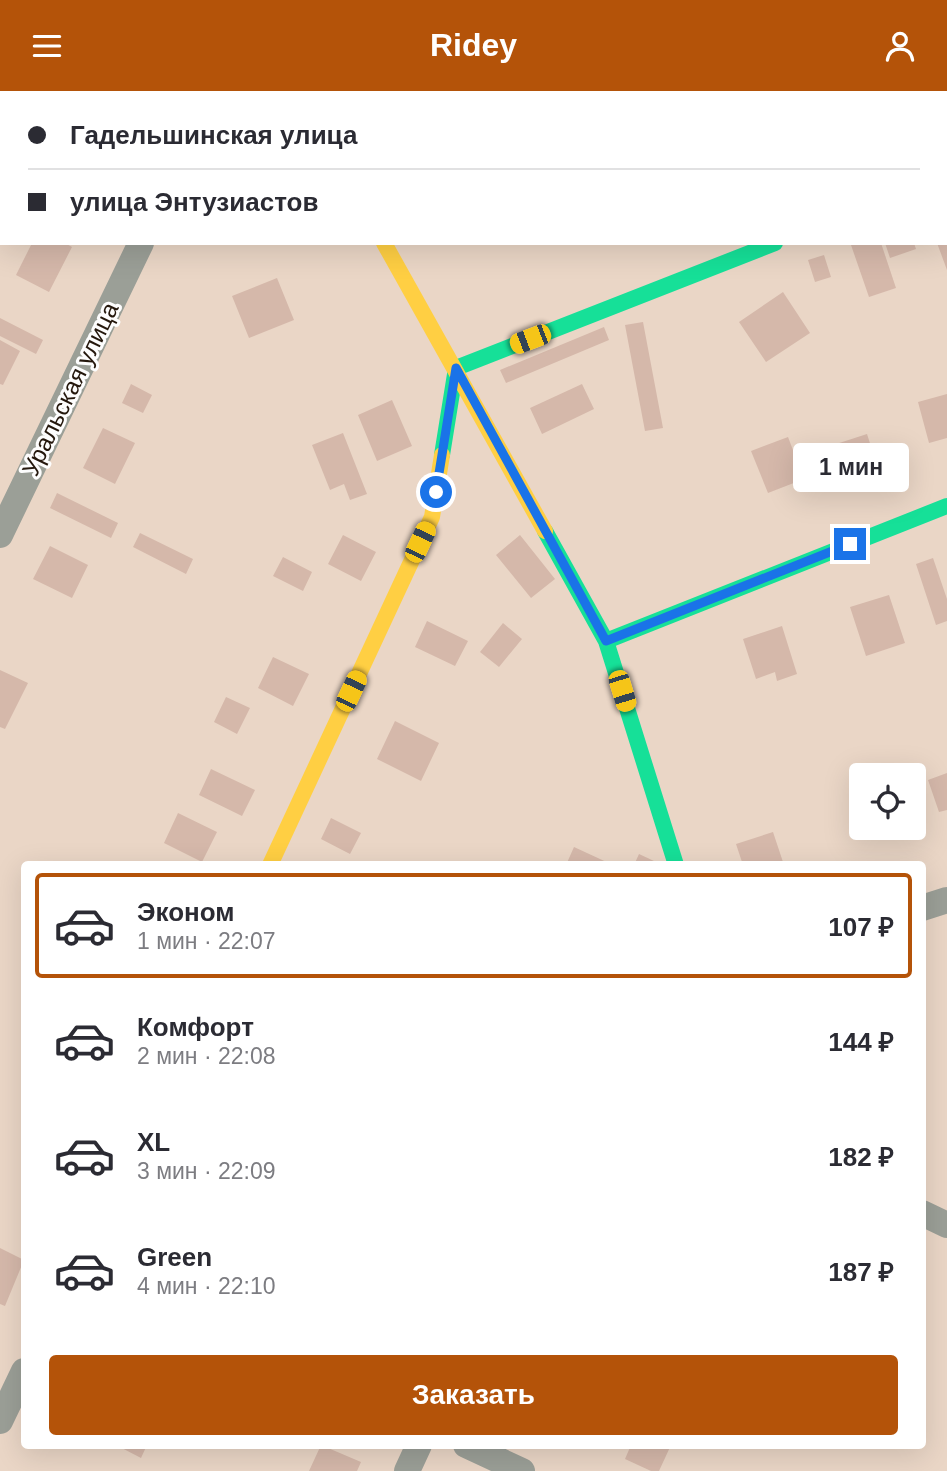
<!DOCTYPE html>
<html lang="ru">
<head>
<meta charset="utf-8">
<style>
	:root { --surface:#fff; --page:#f7f7f7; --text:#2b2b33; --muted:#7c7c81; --line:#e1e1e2; --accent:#b45309 }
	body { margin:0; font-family:Arial,sans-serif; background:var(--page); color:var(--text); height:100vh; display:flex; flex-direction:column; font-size:26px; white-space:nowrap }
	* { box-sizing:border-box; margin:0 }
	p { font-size:23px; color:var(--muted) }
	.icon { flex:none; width:38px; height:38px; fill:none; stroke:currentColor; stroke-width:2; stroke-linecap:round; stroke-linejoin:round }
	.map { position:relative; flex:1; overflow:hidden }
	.side { position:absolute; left:21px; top:770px; width:905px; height:588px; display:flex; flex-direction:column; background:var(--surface); border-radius:7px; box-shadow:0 7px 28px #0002 }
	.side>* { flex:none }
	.banner { position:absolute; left:0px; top:0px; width:948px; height:154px; box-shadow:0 7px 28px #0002; display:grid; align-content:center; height:154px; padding:0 28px; background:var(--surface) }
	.controls { position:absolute; left:849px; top:672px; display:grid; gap:14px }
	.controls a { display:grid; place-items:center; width:77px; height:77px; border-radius:7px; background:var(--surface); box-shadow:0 7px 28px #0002; font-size:35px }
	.end { position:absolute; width:32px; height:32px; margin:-16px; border:9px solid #1a73e8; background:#fff; box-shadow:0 0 0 4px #fff }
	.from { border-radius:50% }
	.bubble { position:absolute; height:49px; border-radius:7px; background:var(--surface); box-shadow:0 7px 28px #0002; font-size:23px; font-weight:800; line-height:49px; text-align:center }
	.car { position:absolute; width:21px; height:42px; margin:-21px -10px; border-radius:9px; box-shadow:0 0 5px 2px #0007; background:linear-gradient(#f5c518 24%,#345 0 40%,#f5c518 0 76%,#345 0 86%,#f5c518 0) }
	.banner b { display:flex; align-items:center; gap:24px; height:66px; font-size:26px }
	.banner b+b { border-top:2px solid var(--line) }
	.banner i { width:18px; height:18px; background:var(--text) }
	ul { padding:12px 0 0; list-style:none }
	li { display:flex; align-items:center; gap:21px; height:105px; margin:0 14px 10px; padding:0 14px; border:4px solid transparent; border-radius:7px }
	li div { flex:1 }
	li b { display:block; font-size:26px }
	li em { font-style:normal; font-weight:800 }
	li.selected { border-color:var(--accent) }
	li>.icon { width:63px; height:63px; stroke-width:1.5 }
	.cta { display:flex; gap:14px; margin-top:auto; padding:14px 28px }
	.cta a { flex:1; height:80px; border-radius:7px; background:var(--accent); color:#fff; font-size:28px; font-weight:800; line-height:80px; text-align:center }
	header { display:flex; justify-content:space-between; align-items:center; height:91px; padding:0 28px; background:var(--accent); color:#fff; font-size:32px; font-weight:800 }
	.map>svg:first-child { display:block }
	.building { fill:#d5b8aa }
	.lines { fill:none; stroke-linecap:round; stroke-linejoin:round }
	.street { stroke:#9b9f97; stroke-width:26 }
	.fast { stroke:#16e098; stroke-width:16 }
	.slow { stroke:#ffcf43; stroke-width:16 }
	.route { stroke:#1a73e8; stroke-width:9 }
	.labels { text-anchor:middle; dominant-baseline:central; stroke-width:6; stroke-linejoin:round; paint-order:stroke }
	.street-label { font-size:24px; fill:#24170c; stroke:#fdfdfd }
</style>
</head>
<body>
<header><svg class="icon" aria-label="menu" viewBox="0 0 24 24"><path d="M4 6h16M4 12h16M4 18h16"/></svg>Ridey<svg class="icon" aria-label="person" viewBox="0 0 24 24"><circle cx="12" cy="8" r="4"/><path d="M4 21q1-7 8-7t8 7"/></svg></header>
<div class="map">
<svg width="947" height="1380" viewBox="0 0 947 1380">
	<rect width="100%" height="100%" fill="#ead6c6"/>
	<path class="building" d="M32,152h33l7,4 -23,45 -33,-17z
		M856,152h25l15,45 -27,9 -18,-52z
		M885,152h29l2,6 -26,9z
		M937,152h10v27z
		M824,164l7,22 -16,5 -7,-22z
		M277,187l17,42 -45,18 -17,-42z
		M783,201l27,41 -44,29 -27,-40z
		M0,227l43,22 -7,14 -36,-18z
		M643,231l20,106 -18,3 -20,-106z
		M604,236l5,13 -103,43 -6,-13z
		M0,249l20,11 -17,34 -3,-1z
		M131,293l21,11 -9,18 -21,-10z
		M582,293l12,25 -52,25 -12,-26z
		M947,303v44l-18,5 -11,-41z
		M392,309l20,46 -35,15 -19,-46z
		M103,337l32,15 -20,41 -32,-16z
		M343,342l24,61 -17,6 -6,-16 -14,6 -18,-45z
		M867,343l10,31 -38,11 -9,-30z
		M788,346l16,42 -36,14 -17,-42z
		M57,402l61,30 -7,15 -61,-30z
		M140,442l53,26 -7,15 -53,-27z
		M343,444l33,17 -15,29 -33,-17z
		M520,444l35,44 -24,19 -35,-43z
		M50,455l38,19 -16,33 -39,-19z
		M283,466l29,15 -9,19 -30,-15z
		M933,467l14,41v22l-11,4 -20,-61z
		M889,504l16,48 -39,13 -16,-49z
		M427,530l41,20 -13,25 -40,-19z
		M503,532l19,16 -23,28 -19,-15z
		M782,535l15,48 -20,7 -2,-9 -19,7 -13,-40z
		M273,566l36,17 -16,32 -35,-18z
		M0,579l28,13 -23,46 -5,-2z
		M226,606l24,11 -13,26 -23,-12z
		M395,630l44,22 -18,38 -44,-22z
		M211,678l44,21 -13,26 -43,-21z
		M947,682v37l-8,2 -11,-32z
		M178,722l39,19 -15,30 -38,-19z
		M331,727l30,15 -11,21 -29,-15z
		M773,741l11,33h-41l-7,-21z
		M574,756l39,18h-47z
		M639,763l15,7 -2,4h-18z
		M0,1157l24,12 -19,46 -5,-2z
		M116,1354h31l-6,13z
		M321,1354l40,17 -4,9h-48z
		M631,1354h40l-12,26h-8l-26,-12z"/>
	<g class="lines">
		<path class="street" d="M276,2l3,-2
			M0,444l141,-292
			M922,817l25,-8
			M922,1122l25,12
			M0,1330l24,-50
			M466,1354l56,26
			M407,1380l12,-26"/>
		<path class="fast" d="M442,364l14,-87 319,-125
			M545,440l61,110 70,224
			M606,550l341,-135"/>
		<path class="slow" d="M384,152l161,288
			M270,774l162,-348 10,-62"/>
	</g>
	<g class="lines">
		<path class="route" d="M436,401l20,-124 150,273 244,-97"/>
	</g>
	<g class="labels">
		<g class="street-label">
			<text transform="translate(70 298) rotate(-64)">Уральская улица</text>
		</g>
	</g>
</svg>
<div class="controls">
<a><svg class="icon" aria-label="locate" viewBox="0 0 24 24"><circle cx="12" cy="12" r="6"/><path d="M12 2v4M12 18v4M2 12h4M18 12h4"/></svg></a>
</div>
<i class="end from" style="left:436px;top:401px"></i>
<i class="end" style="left:850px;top:453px"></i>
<div class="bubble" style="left:793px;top:352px;width:116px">1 мин</div>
<i class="car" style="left:530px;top:248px;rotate:249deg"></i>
<i class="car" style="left:420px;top:451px;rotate:25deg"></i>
<i class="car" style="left:351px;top:600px;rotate:25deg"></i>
<i class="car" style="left:622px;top:600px;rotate:163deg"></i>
<div class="banner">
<b><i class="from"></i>Гадельшинская улица</b>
<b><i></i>улица Энтузиастов</b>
</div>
<section class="side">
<ul>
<li class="selected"><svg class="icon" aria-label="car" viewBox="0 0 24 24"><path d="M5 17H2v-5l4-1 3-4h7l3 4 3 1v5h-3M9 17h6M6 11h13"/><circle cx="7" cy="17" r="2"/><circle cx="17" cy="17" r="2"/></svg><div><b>Эконом</b><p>1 мин · 22:07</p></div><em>107 ₽</em></li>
<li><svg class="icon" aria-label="car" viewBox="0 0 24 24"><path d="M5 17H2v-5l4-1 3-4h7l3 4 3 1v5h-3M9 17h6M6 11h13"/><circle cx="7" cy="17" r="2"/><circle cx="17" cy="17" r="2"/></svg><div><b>Комфорт</b><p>2 мин · 22:08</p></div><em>144 ₽</em></li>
<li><svg class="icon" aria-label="car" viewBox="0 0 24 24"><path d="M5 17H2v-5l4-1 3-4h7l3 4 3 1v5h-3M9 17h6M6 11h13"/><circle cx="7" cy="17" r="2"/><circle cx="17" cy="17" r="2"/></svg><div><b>XL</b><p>3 мин · 22:09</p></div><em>182 ₽</em></li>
<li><svg class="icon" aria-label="car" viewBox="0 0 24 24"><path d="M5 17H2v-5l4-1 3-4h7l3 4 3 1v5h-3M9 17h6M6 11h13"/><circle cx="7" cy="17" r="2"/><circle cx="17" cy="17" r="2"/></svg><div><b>Green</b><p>4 мин · 22:10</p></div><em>187 ₽</em></li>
</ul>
<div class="cta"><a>Заказать</a></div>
</section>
</div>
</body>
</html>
